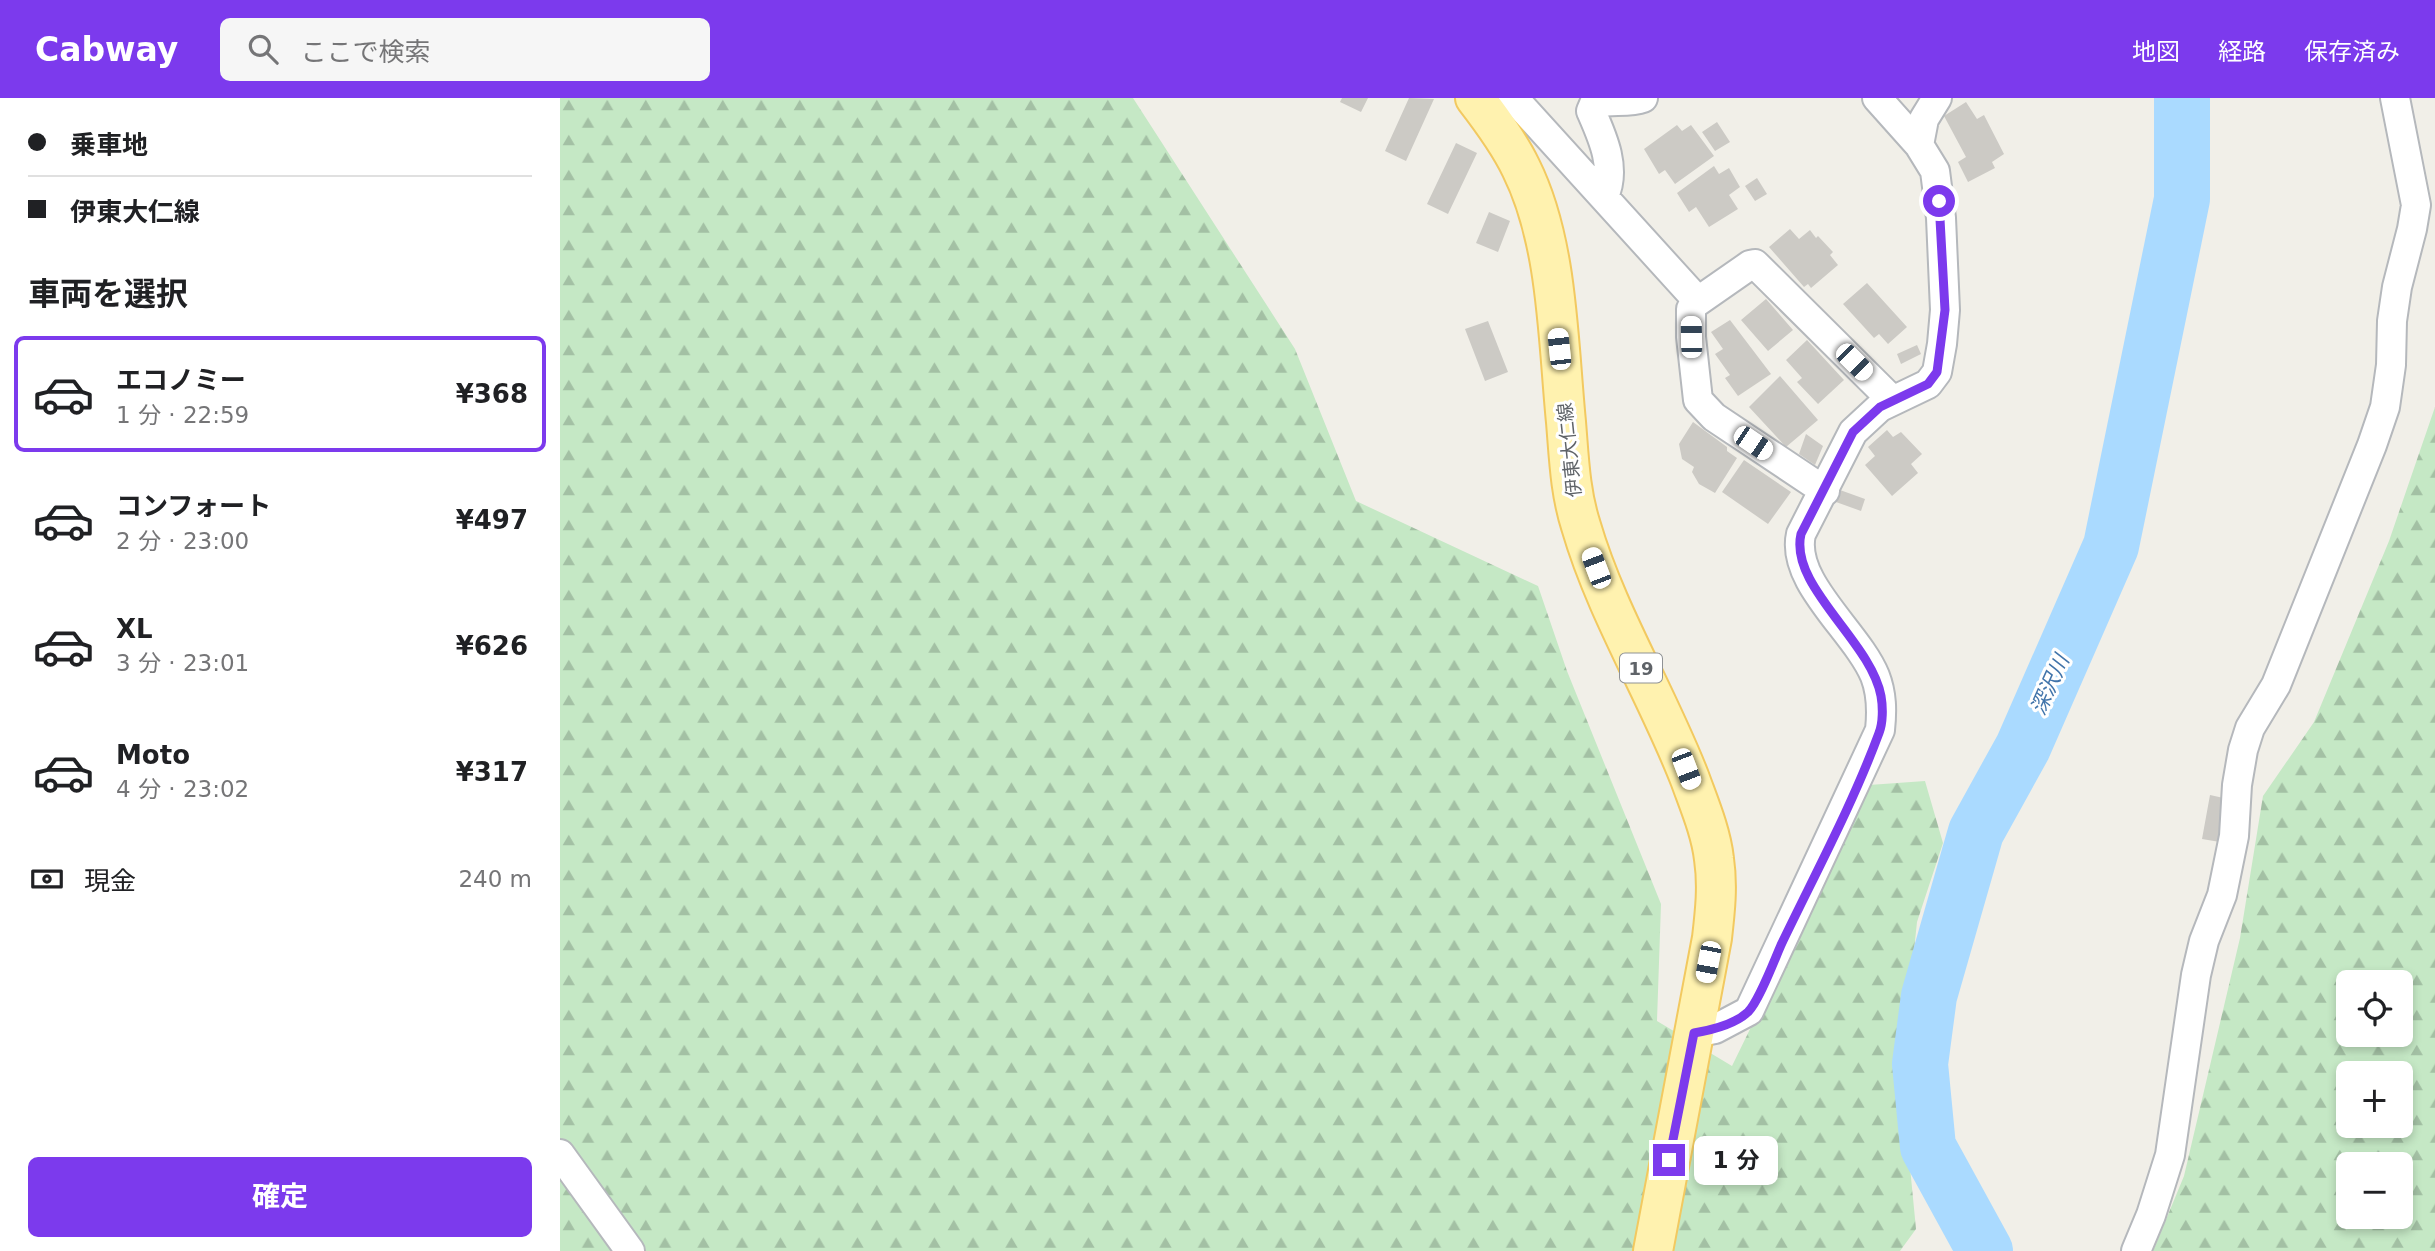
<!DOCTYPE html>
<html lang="ja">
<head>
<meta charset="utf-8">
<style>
	:root { --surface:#fff; --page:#f6f6f6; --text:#202124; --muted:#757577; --line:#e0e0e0; --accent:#7c3aed }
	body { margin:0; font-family:"DejaVu Sans","Noto Sans JP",sans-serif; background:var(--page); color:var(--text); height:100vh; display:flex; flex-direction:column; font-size:26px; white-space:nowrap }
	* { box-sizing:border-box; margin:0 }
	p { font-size:23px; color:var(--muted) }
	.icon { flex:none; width:38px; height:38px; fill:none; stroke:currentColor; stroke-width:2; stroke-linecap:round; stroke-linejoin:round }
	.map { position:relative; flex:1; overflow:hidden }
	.panel { display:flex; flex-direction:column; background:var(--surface); width:560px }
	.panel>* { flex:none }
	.guide { display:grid; align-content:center; height:154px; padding:0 28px; background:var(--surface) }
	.buttons { position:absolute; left:1776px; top:872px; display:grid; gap:14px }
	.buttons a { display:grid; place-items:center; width:77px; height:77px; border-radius:10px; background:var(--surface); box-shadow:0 4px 10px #0003; font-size:35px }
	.end { position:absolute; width:32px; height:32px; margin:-16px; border:9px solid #7c3aed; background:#fff; box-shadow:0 0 0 4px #fff }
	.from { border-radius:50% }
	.bubble { position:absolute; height:49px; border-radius:10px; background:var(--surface); box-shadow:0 4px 10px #0003; font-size:23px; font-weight:700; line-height:49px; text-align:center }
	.car { position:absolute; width:21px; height:42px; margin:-21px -10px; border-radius:9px; box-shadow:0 0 5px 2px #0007; background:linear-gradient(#fff 24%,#345 0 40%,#fff 0 76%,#345 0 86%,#fff 0) }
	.guide b { display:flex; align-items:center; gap:24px; height:66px; font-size:26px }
	.guide b+b { border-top:2px solid var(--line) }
	.guide i { width:18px; height:18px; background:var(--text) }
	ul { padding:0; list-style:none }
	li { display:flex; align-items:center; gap:21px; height:116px; margin:0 14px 10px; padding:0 14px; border:4px solid transparent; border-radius:10px }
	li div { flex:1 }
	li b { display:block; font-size:26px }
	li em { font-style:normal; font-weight:700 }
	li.active { border-color:var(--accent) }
	li>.icon { width:63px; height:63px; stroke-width:1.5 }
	h2 { padding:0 28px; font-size:32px; line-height:84px }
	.pay { display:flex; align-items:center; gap:18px; height:77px; padding:0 28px; font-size:26px }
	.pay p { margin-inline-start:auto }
	.primary-button { display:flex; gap:14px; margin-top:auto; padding:14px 28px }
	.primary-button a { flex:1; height:80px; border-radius:10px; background:var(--accent); color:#fff; font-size:28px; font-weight:700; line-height:80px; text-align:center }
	header { display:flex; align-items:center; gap:42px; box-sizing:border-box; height:98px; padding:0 35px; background:var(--accent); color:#fff }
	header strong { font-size:33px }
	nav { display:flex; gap:38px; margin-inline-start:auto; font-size:24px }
	.search { width:490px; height:63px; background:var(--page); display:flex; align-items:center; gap:18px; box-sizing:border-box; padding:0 24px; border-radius:10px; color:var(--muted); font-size:26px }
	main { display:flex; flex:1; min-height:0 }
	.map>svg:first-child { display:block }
	.forest { fill:url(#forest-firs); fill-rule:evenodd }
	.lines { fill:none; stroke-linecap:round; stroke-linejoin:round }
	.river { stroke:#aadaff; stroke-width:56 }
	.building { fill:#cccac5 }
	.street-casing { stroke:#b5b8bc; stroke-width:32 }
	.primary-casing { stroke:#f2c960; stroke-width:42 }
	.street { stroke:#fff; stroke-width:28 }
	.primary { stroke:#fff2af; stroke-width:38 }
	.route { stroke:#7c3aed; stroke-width:9 }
	.labels { text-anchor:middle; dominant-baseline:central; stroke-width:6; stroke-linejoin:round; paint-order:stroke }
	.shield { fill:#fff; stroke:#8f9295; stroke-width:2 }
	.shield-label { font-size:18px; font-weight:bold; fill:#5f6368 }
	.street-label { font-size:19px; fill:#5f6368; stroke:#fff }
	.water-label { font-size:21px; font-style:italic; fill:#4174aa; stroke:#fff }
</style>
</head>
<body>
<header>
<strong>Cabway</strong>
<div class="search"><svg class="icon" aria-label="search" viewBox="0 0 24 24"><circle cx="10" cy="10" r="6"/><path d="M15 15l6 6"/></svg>ここで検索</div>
<nav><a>地図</a><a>経路</a><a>保存済み</a></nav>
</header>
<main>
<section class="panel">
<div class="guide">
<b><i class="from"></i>乗車地</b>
<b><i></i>伊東大仁線</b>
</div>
<h2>車両を選択</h2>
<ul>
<li class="active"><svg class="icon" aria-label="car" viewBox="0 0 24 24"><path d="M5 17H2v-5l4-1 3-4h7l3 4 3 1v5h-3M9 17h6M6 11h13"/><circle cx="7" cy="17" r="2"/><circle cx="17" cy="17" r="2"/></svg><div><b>エコノミー</b><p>1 分 · 22:59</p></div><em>¥368</em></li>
<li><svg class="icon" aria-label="car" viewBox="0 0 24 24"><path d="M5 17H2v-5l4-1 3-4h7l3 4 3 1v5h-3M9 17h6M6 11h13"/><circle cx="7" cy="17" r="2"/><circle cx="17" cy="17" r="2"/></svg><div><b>コンフォート</b><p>2 分 · 23:00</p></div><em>¥497</em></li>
<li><svg class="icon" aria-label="car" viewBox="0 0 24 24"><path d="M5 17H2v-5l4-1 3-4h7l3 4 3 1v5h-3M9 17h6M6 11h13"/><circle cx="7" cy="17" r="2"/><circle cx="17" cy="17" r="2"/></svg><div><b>XL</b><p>3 分 · 23:01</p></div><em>¥626</em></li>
<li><svg class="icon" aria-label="car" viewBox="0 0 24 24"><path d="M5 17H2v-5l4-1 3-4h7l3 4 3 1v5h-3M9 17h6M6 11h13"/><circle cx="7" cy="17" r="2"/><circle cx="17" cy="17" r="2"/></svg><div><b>Moto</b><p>4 分 · 23:02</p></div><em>¥317</em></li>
</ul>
<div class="pay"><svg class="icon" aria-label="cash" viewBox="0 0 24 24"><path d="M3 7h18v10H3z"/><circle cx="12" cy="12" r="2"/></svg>現金<p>240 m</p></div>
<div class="primary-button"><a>確定</a></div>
</section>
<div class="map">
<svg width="1875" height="1153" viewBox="0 0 1875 1153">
	<defs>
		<pattern id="forest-firs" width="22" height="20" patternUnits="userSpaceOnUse" patternTransform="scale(1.75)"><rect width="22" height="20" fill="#c5e8c5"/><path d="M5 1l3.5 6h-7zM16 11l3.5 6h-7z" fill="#a3c0a4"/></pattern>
	</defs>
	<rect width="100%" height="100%" fill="#f1efe8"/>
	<path class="forest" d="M0,0h573l162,251 61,152 182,85 29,85 94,233 -4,117 75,45 137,-281 56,-4 18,62 -26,79 -16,152 15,155 -16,22h-1340z
		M1875,309v844h-282l31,-75 56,-238 23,-142 51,-74 75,-181zM1788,884h53v52h-53zM1788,975h53v52h-53zM1788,1066h53v52h-53z"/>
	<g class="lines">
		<path class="river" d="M1425,1153l-57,-104 -8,-83 9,-68 47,-164 47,-85 88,-201 71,-347v-101"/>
	</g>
	<path class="building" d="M782,0h26l-7,14 -21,-10z
		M849,0l25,1 -28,62 -21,-10z
		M1406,4l11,17 7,-4 20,39 -12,8 3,6 -27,14 -10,-20 8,-5 -22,-41z
		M1157,24l13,20 -15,9 -13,-19z
		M1117,27l5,6 9,-6 23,31 -39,28 -10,-14 -6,4 -15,-25z
		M896,45l21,10 -29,61 -21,-10z
		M1154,68l5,8 10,-6 11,19 -11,8 9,14 -29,18 -13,-20 -7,5 -12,-19z
		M1197,80l10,16 -12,7 -10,-15z
		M929,114l21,9 -12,31 -22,-9z
		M1230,131l9,10 11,-9 6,8 2,-2 15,16 -3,3 8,10 -27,23 -3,-4 -4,3 -35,-40z
		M1307,185l40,44 -19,17 -9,-10 -5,4 -31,-34z
		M1206,201l27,31 -25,21 -27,-31z
		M1170,222l41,54 -33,22 -13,-18 5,-3 -15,-21 8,-5 -12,-17z
		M928,223l20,51 -23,9 -20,-52z
		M1247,242l37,40 -26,24 -21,-22 5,-4 -16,-18z
		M1357,247l4,9 -20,10 -4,-10z
		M1220,278l38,44 -32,27 -37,-40z
		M1133,324l34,25v4l10,7 -22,35 -16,-9 -7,-12 2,-5 -12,-8 -3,-15z
		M1327,332l6,7 8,-5 21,22 -11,10 7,9 -26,23 -27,-31 10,-9 -7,-9z
		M1246,336l17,12 -8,19 -16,-11z
		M1184,362l47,32 -23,32 -46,-32z
		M1280,392l25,9 -4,12 -25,-9z
		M1650,697l18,4 -8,43 -18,-3z"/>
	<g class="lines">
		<defs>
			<path id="street" d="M952,0l7,6 179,197
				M1359,47l5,-26 13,-21
				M1044,98c13,-28 -2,-60 -13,-85l3,-7c15,-6 33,0 49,-6
				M1265,393l-111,-74 -16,-17 -7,-63v-28l3,-5 56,-39 5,-1 137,136
				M1134,935l21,-4 34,-18 131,-281c2,-19 2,-36 -5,-54 -18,-44 -85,-94 -74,-142l52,-102 27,-25 48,-23 9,-12 5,-28 3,-34 -4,-92 -6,-47 -16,-26 -42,-47
				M0,1056l70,97
				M1576,1153l15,-36 19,-60 26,-180 8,-34 18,-46 12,-59 3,-51 6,-35 7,-22 26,-43 96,-240 13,-38 6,-42 1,-44 5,-34 15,-58 4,-24 -21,-107"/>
			<path id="primary" d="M915,0c17,22 34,45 46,70 37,74 37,173 45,254 3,36 4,70 15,104 25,86 76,168 109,253 9,25 21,53 24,80 4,27 1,53 -2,79l-59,313"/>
		</defs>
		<use href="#street" class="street-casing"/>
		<use href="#primary" class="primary-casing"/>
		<use href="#street" class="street"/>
		<use href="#primary" class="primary"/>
	</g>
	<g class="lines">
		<path class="route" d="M1109,1062l25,-127c18,-3 40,-8 54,-21 11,-11 26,-51 33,-67 33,-69 71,-139 98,-212 4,-10 4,-26 2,-37 -10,-55 -92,-110 -80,-162l52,-102 27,-25 48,-23 9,-12 8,-62 -6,-109"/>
	</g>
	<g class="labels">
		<rect class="shield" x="1060" y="555.5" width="42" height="29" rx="5"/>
		<g class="shield-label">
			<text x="1081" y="570">19</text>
		</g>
		<g class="street-label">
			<text transform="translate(1009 352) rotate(-96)">伊東大仁線</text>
		</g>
		<g class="water-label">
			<text transform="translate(1490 587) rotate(-66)">深沢川</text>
		</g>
	</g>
</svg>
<div class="buttons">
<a><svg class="icon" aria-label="locate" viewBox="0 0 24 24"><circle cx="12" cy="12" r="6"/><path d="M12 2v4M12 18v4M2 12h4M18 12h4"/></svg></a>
<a>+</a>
<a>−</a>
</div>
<i class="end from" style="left:1379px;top:103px"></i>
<i class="end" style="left:1109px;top:1062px"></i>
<div class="bubble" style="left:1134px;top:1038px;width:84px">1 分</div>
<i class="car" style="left:1131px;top:239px;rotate:359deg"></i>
<i class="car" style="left:999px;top:251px;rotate:354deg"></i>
<i class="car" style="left:1294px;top:264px;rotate:135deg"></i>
<i class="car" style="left:1193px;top:345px;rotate:124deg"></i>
<i class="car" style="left:1036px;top:470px;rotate:339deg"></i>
<i class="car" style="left:1126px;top:671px;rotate:159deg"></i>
<i class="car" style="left:1148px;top:864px;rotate:191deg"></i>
</div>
</main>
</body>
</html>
